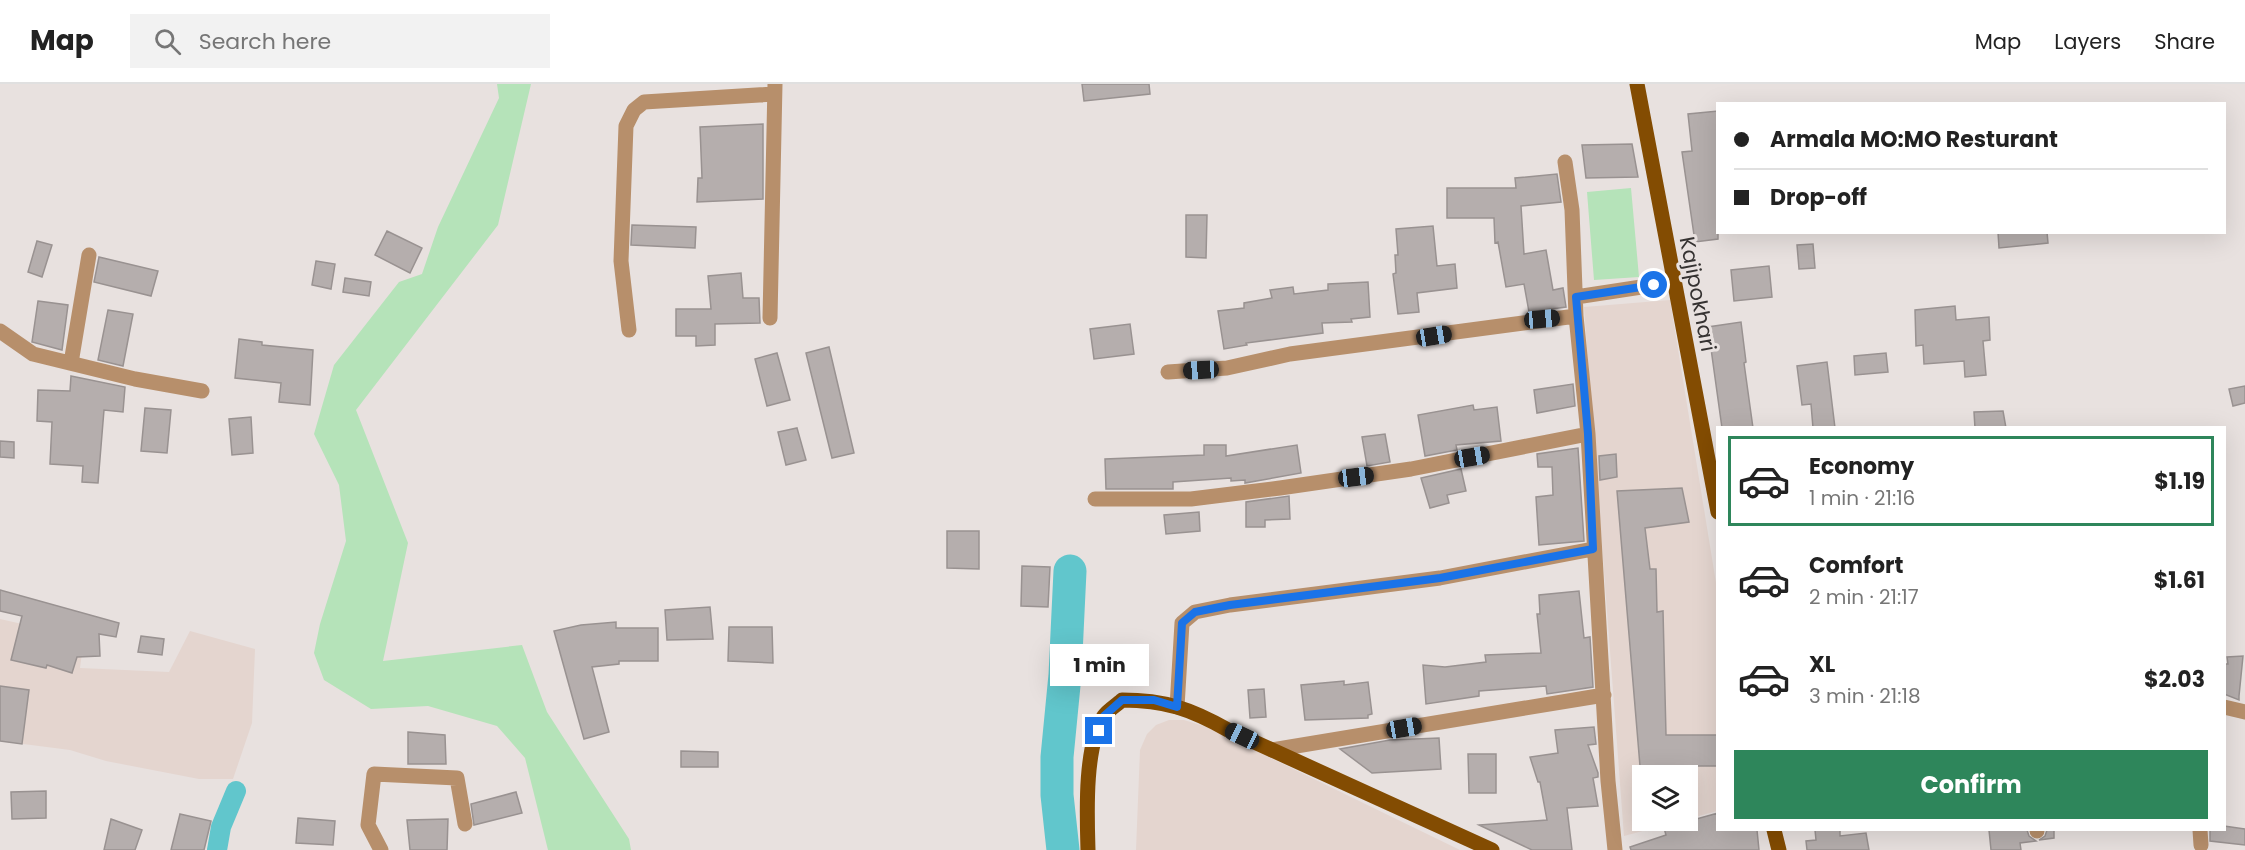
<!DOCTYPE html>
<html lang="en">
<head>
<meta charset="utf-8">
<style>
	:root { --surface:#fff; --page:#f2f2f2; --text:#222; --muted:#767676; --line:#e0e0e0; --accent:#2e865b }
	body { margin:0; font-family:Poppins,sans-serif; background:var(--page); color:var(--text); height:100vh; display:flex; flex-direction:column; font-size:22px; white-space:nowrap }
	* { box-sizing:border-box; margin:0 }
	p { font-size:20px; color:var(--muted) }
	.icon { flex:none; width:33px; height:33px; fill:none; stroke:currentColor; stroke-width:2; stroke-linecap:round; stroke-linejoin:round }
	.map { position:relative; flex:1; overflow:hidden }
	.sheet { position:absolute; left:1716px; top:342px; width:510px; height:405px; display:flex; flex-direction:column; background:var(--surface); border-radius:0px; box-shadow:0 6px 24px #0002 }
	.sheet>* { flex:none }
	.banner { position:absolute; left:1716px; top:18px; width:510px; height:132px; border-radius:0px; box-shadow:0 6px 24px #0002; display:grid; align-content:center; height:132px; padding:0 18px; background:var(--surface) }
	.buttons { position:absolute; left:1632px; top:681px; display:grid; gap:12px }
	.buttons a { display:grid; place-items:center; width:66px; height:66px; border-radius:0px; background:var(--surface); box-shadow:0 6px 24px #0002; font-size:30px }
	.end { position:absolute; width:27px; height:27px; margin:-14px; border:8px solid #1a73e8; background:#fff; box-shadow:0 0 0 3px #fff }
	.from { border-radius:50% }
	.bubble { position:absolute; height:42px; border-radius:0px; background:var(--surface); box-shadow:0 6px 24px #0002; font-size:20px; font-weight:700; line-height:42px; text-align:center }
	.car { position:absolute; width:18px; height:36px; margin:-18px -9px; border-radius:8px; box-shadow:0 0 4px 2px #0007; background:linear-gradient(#222 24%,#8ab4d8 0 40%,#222 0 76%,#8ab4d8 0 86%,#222 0) }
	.banner b { display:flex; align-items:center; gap:21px; height:57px; font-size:22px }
	.banner b+b { border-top:2px solid var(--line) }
	.banner i { width:15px; height:15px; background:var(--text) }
	ul { padding:10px 0 0; list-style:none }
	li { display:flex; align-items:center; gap:18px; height:90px; margin:0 12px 9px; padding:0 6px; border:3px solid transparent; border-radius:0px }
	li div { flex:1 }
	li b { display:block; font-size:22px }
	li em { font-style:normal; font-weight:700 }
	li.on { border-color:var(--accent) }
	li>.icon { width:54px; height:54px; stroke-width:1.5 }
	.action { display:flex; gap:12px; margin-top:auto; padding:12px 18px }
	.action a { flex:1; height:69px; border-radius:0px; background:var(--accent); color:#fff; font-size:24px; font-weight:700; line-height:69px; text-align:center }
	header { display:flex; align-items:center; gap:36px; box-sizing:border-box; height:84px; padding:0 30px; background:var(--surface); border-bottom:2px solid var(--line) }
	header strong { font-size:28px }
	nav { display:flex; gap:33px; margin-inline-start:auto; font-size:21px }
	.search { width:420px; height:54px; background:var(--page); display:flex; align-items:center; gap:15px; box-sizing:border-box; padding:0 21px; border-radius:0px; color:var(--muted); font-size:22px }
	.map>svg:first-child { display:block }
	.built { fill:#e4d5cf }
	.green { fill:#b5e3b9 }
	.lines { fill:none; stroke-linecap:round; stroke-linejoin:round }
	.canal { stroke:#61c6cc; stroke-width:20 }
	.river { stroke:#61c6cc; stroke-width:33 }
	.building { fill:#b5aead; stroke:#999291; stroke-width:1.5 }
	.minor { stroke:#b78f6b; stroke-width:15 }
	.major { stroke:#834c02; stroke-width:15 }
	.route { stroke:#1a73e8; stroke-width:8 }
	.labels { text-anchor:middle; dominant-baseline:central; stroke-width:6; stroke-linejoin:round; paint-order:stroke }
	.street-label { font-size:21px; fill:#353231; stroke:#e8e1df }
</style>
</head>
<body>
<header>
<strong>Map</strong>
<div class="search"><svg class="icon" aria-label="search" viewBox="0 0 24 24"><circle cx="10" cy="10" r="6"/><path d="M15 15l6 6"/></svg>Search here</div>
<nav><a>Map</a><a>Layers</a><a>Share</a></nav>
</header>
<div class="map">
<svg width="2245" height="766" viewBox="0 0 2245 766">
	<rect width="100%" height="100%" fill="#e8e1df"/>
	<path class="built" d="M1670,216l47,289v222l-29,8v-43h-46v44l38,1 -56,15 -40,-529z
		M0,535l84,19 -4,30 89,4 21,-41 65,18 -3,74 -19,56h-34l-93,-18 -36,-11 -70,-9z
		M1169,636h15l23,7 253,123h-324l4,-100 7,-16 9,-9z"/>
	<path class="green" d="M497,0h34l-33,141 -142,185 52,133 -25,118 139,-16 25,67 82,127 2,11h-83l-23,-92 -28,-32 -69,-20 -57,3 -47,-29 -10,-27 6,-29 26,-83 -7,-56 -25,-51 20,-69 65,-83 23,-8 16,-47 61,-129z
		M1631,104l8,89 -45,3 -7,-88z"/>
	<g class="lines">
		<path class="canal" d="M217,766l4,-23 15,-36"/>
		<path class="river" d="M1063,766l-6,-55v-38l8,-82 5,-104"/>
	</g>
	<path class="building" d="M1082,0h67l1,10 -66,7z
		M1718,27v128l-23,3 -13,-90 10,-1 -4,-37z
		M763,40v75l-66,3 1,-24h4l-2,-51z
		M1632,60l6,33 -52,1 -4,-33z
		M1557,90l4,28 -40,4 3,48 22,-4 7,40 10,-2 3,19 -37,5 -5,-28 -18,3 -8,-45 -3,1 -1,-25h-47v-30h69l-1,-10z
		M1186,131h21l-1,43 -20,-1z
		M632,141l64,2 -1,21 -64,-3z
		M1433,142l4,40 18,-2 2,24 -40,5 2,19 -21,2 -5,-40 3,-1 -1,-18h3l-2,-26z
		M387,147l35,17 -12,25 -35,-18z
		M1998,148h49l1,11 -49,5z
		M37,157l15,4 -10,32 -14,-5z
		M1813,160l2,24 -16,1 -2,-24z
		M99,173l59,14 -7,25 -57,-14z
		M316,177l19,3 -4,25 -19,-4z
		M1769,182l3,31 -38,4 -3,-31z
		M741,189l2,25h16l1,25 -45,1v21l-19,1v-10h-20v-27h35l-3,-33z
		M345,194l26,4 -2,14 -26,-4z
		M1368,198l2,35 -19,2 1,3 -30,1 1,10 -77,10 1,2 -23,4 -6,-38 26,-3v-5l28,-5 -2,-8 23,-3 1,7 34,-4v-6z
		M38,217l30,4 -6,45 -30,-8z
		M1955,222l1,14 33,-3 1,23 -7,1 3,34 -21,2 -1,-16 -40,3 -1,-19 -7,1 -1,-36z
		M108,226l25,4 -10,52 -25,-6z
		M1741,238l5,40 -2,1 9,65h-31l-14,-101z
		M1130,240l4,30 -40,5 -4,-30z
		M239,255l23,3v3l51,5 -3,55 -31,-3 2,-19 -46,-5z
		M829,263l25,106 -22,5 -26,-105z
		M777,269l13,47 -23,6 -12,-47z
		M1886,269l2,19 -33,3 -1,-19z
		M1827,278l8,66h-22l-2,-24 -9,1 -5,-39z
		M71,292l54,11 -2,25 -19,-2 -6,73 -16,-1 1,-16 -33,-2 2,-42 -15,-1 1,-31 32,1z
		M1573,300l2,22 -38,7 -3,-23z
		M2245,302v17l-12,3 -4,-17z
		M1473,321l1,5 23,-3 4,34 -45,4 1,5 -32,6 -7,-41z
		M145,324l26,2 -4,43 -26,-2z
		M2003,327l3,17h-31l-1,-16z
		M251,333l2,36 -21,2 -3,-36z
		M797,344l9,32 -20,5 -8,-33z
		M1385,350l5,28 -23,4 -5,-29z
		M0,357l14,1v16l-14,-1z
		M1204,361h22v11l71,-11 4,28 -56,10v-3l-14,1v-3l-58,4v7h-67l-1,-30 99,-4z
		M1578,364l6,93 -45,4 -3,-48 17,-2 -1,-28h-14l-1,-13z
		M1616,370l1,23 -17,3 -1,-24z
		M1461,385l5,22 -19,4 2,8 -19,5 -9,-30z
		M1682,404l7,34 -44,6 5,41h6l1,43 6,-1 3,124h52v31h-78l-23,-275z
		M1289,412l1,23 -25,1v7h-19v-25z
		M1199,428l1,19 -34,3 -2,-19z
		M947,447h32v38l-32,-1z
		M1022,482l28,1 -2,40 -27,-1z
		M0,506l119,33 -3,14 -17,-3 1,22 -23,1 -5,16 -25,-8 -1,3 -35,-8 11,-44 -22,-5z
		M1579,507l5,47 6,-1 3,50 -46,7 -1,-8 -67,5v5l-53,8 -3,-39 22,2 41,-5 -1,-7 56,-2 -4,-39h3l-1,-19z
		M710,523l3,32 -46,1 -2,-30z
		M616,538v6h42v33h-39v3l-27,3 17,65 -25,7 -30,-108 27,-6z
		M729,543h43l1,36 -45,-2z
		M141,552l23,3 -2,16 -24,-3z
		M2243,572l-4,40v4l-15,-6v-30h4l-1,-7z
		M1344,597v4l24,-3 4,32 -4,1v3l-63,2 -4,-35z
		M0,602l29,4 -7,54 -22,-3z
		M1264,605l2,28 -16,1 -2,-28z
		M1594,643l2,17 -8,1 10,28v4l-5,1 5,28 -31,2 5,42h-40l-53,-25 68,-5 -7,-38h-2l-8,-25 28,-4 -3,-23z
		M408,648l37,3 1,29h-38z
		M1439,654l2,31 -69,4 -32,-24 50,-9z
		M681,667l37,1v15h-37z
		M1468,670h28v39h-27z
		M46,707v27l-34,1 -1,-27z
		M516,708l6,21 -48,12 -3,-21z
		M1718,729v17h39l2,20h-128l-1,-3 36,-12 -2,-7z
		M180,730l31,7 -7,29h-33z
		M298,734l37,3 -2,24 -37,-2z
		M111,735l31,11 -7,20h-31z
		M448,735l-1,31h-37l-3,-30z
		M2224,742l21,3v16l-35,-4v-11h14z
		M1815,746h25v6l26,-3 3,17h-62l-1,-9 10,-1z
		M1989,746h38l2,6 7,5 -16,2 1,7h-30z
		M2047,746h7v8l-15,2 6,-4z"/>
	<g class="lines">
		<path class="minor" d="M1576,213l98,-15
			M770,234l5,-234
			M629,246l-8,-69 5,-135 8,-16 10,-8 130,-8
			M0,247l33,23 102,25 67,12
			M71,279l18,-108
			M1168,288l59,-4 63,-14 286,-38
			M1588,350l20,347 7,69
			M1095,415h96l89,-11 131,-19 177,-35 -12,-118 -4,-106 -7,-48
			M1177,623l5,-84 13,-11 35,-7 210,-27 153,-29
			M2224,623l21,5
			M1272,666l332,-55
			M2037,746v1
			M2200,746l1,15
			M381,766l-13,-25 6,-51 83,4 8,46"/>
		<path class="major" d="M1637,0l81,428
			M1774,746l5,20
			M1088,766c-1,-35 -4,-104 16,-134 4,-6 13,-11 18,-16 43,0 69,9 106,30l264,120"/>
	</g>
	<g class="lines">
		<path class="route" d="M1099,647l5,-15 18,-16h32l23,7 5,-84 13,-11 35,-7 210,-27 153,-29 -5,-115 -12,-137 78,-12"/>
	</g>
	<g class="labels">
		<g class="street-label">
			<text transform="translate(1698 210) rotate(79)">Kajipokhari</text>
		</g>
	</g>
</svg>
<div class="buttons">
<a><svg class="icon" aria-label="layers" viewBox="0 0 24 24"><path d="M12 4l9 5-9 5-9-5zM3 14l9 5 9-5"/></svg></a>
</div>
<i class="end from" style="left:1654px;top:201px"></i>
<i class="end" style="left:1099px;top:647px"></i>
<div class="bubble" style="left:1050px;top:560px;width:99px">1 min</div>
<i class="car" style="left:1542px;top:235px;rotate:85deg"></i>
<i class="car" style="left:1434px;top:252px;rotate:81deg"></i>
<i class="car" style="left:1201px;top:286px;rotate:267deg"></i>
<i class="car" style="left:1472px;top:373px;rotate:80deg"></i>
<i class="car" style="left:1356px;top:393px;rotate:83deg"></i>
<i class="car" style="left:1404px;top:644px;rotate:80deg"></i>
<i class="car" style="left:1242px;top:652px;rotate:295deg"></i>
<div class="banner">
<b><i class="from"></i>Armala MO:MO Resturant</b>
<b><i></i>Drop-off</b>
</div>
<section class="sheet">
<ul>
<li class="on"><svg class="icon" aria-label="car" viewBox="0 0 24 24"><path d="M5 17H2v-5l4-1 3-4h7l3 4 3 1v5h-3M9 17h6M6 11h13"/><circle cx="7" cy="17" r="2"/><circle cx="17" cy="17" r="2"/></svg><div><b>Economy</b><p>1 min · 21:16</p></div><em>$1.19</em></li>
<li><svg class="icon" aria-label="car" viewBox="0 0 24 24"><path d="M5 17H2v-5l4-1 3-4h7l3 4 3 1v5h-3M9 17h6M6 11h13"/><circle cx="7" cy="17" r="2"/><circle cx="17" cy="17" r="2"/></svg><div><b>Comfort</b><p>2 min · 21:17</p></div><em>$1.61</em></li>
<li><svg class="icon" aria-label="car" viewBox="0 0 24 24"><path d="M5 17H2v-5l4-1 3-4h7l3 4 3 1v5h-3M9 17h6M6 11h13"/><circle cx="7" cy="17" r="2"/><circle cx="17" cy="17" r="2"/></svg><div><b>XL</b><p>3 min · 21:18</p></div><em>$2.03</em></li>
</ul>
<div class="action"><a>Confirm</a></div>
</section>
</div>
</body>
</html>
